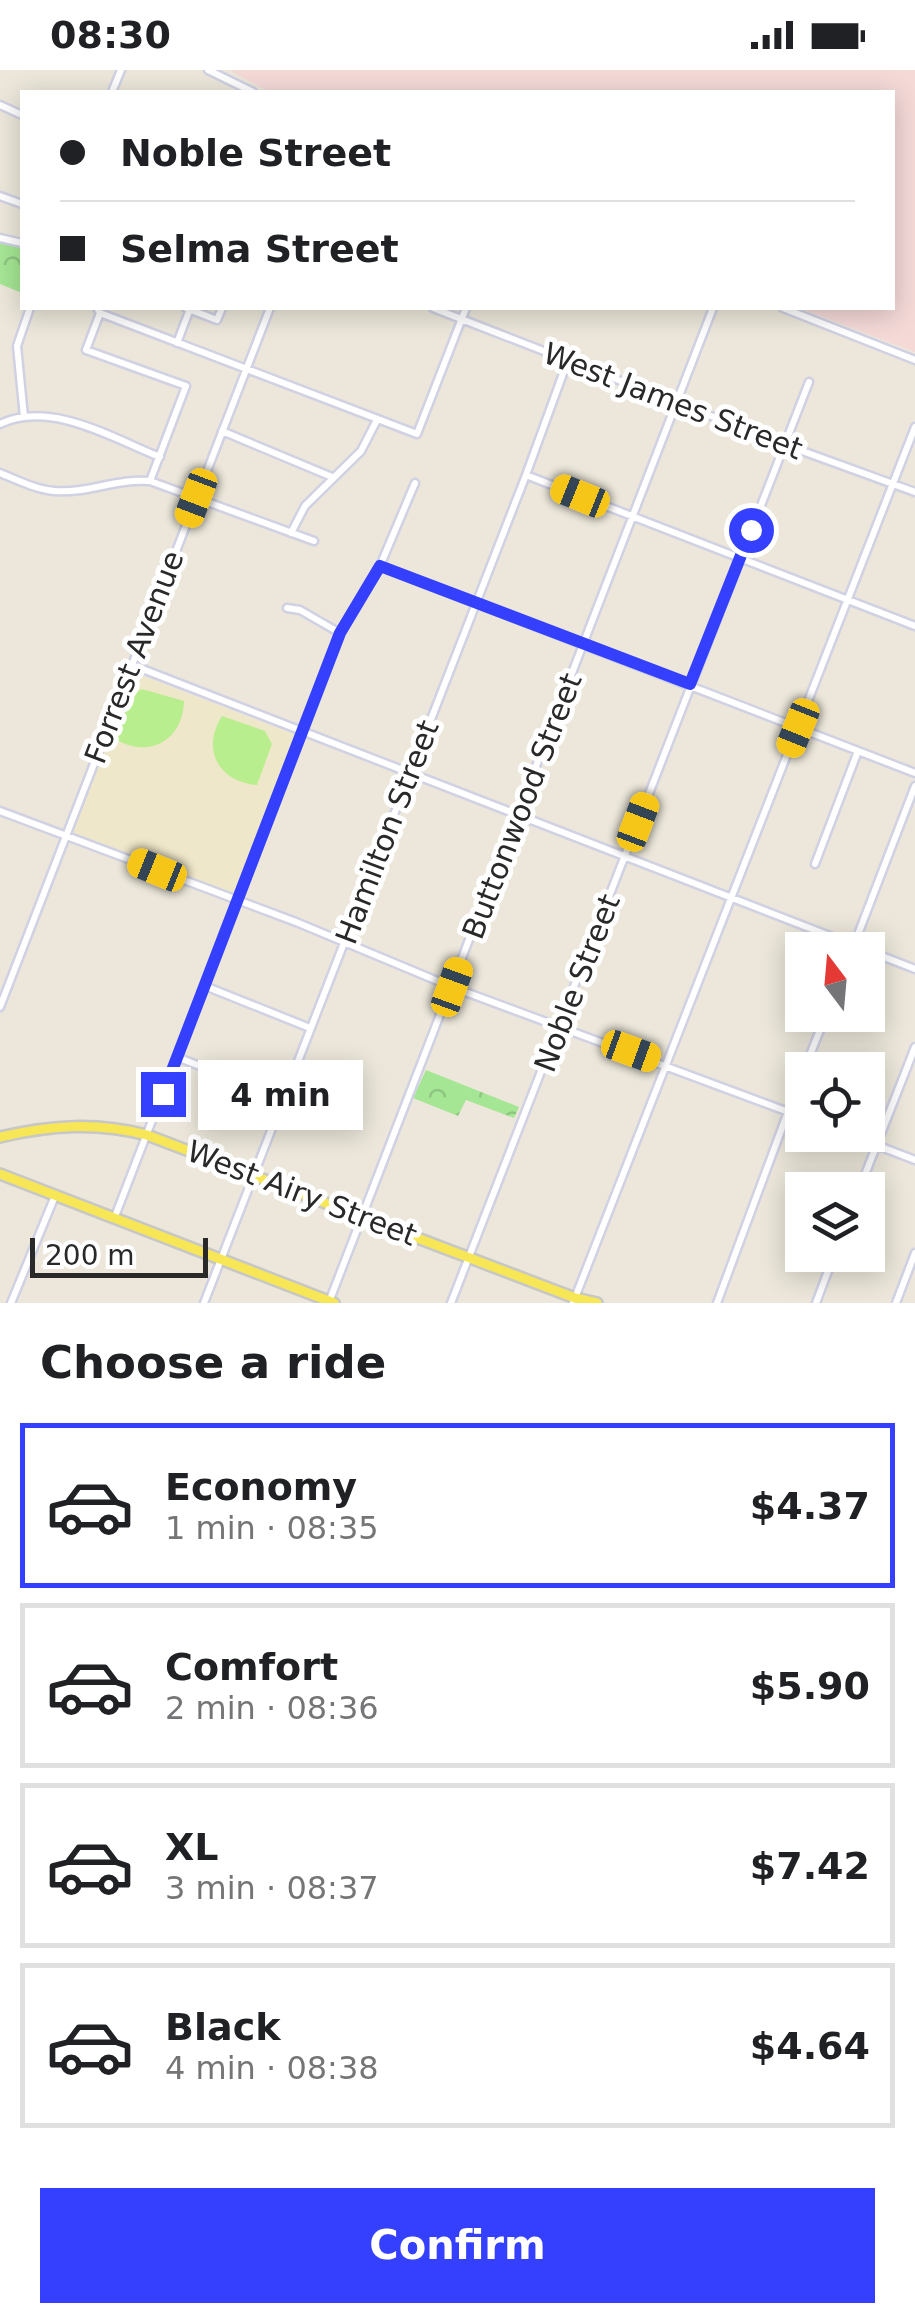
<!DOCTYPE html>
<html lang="en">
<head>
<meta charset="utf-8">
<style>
	:root { --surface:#fff; --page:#f2f2f2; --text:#202124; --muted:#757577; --line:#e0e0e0; --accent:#3540ff }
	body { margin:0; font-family:"DejaVu Sans",sans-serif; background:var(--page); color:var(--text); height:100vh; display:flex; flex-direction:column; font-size:38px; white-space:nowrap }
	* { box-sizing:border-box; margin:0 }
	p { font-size:32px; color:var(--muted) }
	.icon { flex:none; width:55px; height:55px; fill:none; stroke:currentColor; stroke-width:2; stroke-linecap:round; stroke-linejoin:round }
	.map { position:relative; height:1233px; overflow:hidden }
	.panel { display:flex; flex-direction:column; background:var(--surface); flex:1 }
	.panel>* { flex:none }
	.banner { position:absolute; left:20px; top:20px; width:875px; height:220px; border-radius:0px; box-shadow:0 5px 25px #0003; display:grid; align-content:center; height:220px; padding:0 40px; background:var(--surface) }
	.needle { width:65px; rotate:344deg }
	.buttons { position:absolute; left:785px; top:862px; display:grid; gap:20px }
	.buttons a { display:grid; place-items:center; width:100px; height:100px; border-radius:0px; background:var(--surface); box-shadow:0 5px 25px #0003; font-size:50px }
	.scale { position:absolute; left:30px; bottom:25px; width:178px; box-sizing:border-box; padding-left:10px; border:5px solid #292929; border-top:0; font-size:28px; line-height:35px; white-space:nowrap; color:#292929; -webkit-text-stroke:8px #fff; paint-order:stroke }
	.end { position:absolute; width:45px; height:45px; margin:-22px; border:12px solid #3540ff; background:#fff; box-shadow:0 0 0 5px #fff }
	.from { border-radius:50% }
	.bubble { position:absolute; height:70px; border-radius:0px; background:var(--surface); box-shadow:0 5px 25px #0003; font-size:32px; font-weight:800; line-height:70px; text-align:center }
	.car { position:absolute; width:30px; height:60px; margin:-30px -15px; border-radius:12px; box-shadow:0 0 8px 2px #0007; background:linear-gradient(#f5c518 24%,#345 0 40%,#f5c518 0 76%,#345 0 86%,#f5c518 0) }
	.banner b { display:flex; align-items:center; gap:35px; height:95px; font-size:38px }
	.banner b+b { border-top:2px solid var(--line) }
	.banner i { width:25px; height:25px; background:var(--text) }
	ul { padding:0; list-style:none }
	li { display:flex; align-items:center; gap:30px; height:165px; margin:0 20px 15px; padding:0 20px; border:5px solid var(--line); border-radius:0px }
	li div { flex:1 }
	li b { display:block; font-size:38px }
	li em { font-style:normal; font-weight:800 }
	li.on { border-color:var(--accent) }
	li>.icon { width:90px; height:90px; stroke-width:1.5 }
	h2 { padding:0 40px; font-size:45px; line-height:120px }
	.cta { display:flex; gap:20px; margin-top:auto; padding:20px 40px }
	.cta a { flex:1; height:115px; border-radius:0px; background:var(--accent); color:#fff; font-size:40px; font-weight:800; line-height:115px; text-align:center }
	.status { display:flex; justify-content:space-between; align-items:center; height:70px; padding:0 50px; background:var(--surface); direction:ltr }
	.status svg { height:28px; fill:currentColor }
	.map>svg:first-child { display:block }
	.education { fill:#efe7c9 }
	.medical { fill:#f4d9d7 }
	.park { fill:url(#park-crowns) }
	.pitch { fill:#b9ee8f }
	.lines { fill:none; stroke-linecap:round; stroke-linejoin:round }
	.minor-casing { stroke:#d0d1e3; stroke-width:11 }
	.major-casing { stroke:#c7c7c7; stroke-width:14 }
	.minor { stroke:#fff; stroke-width:6 }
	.major { stroke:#f7e655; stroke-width:9 }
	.route { stroke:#3540ff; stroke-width:12 }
	.labels { text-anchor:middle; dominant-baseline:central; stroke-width:10; stroke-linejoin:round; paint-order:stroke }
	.street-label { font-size:30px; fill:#292929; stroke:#fff }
</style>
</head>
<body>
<div class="status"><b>08:30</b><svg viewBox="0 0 49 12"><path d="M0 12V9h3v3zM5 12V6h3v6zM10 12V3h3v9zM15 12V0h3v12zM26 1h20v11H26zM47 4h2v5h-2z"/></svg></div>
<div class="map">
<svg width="915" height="1233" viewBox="0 0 915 1233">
	<defs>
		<pattern id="park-crowns" width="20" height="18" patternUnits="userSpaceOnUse" patternTransform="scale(2.5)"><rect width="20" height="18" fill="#a5e694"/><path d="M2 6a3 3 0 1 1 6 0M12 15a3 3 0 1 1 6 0" fill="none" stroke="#8ec580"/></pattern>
	</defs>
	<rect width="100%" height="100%" fill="#ece7da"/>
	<path class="education" d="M132,602l163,63 -61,159 -164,-62z"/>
	<path class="medical" d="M229,0h686v282l-116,-44h93v-216h-622z"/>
	<path class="park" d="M0,168l22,5v50l-22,-9z
		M426,1000l93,37 -5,11 -48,-18 -8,16 -45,-18z"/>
	<path class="pitch" d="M142,619l42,12c-1,38 -33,58 -67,39l13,-44z
		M222,646l43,15 7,13 -15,41c-39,-3 -56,-36 -35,-69z"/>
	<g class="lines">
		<defs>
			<path id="minor" d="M208,0l45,22
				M112,22l9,-22
				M0,35l22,10
				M0,126l22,8
				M0,168l22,5
				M97,238l3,5 317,121 49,-126
				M186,238l31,12 5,-12
				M433,238l350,136 132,48
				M783,238l132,52
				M100,243l-14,37 100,36 -36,95
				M177,273l13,-34
				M24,347l-7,-71 13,-38
				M0,354c51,-24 112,14 160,33
				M222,361l110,46
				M0,403c17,7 35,16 54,18 33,3 63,-13 96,-10l164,60
				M526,405l389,151
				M291,463l14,-27 56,-55 16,-31
				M380,496l535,207
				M287,538l13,2 40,23
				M132,595l783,304
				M0,741l296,111 156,65 350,130
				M815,794l43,-113
				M852,880l63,-164
				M205,916l105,42
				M0,937l270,-699
				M177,987l108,43
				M804,1000l22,-55
				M850,1065l65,25
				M859,1120l56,-143
				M114,1149l226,-586 40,-67 35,-83
				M329,1232l384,-994
				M11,1233l44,-107
				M204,1233l322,-828 42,-115
				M451,1233l358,-921
				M573,1233l342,-876
				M717,1233l85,-229
				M816,1233l18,-48
				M896,1233l19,-50"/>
			<path id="major" d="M0,1067c51,-12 96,-15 147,-2l428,163 22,5
				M0,1104l334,129"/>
		</defs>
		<use href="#minor" class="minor-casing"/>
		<use href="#major" class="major-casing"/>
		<use href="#minor" class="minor"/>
		<use href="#major" class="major"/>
	</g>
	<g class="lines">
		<path class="route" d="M163,1024l177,-461 40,-67 310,118 61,-154"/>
	</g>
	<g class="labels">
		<g class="street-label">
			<text transform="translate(673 331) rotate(21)">West James Street</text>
			<text transform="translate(134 587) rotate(-69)">Forrest Avenue</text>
			<text transform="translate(522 736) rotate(-69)">Buttonwood Street</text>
			<text transform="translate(387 762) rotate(-69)">Hamilton Street</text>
			<text transform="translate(577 913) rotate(-69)">Noble Street</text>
			<text transform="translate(302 1123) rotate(21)">West Airy Street</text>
		</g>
	</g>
</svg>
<div class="buttons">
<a><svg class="needle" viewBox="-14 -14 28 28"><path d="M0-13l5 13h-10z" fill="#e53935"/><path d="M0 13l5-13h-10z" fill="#757577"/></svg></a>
<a><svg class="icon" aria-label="locate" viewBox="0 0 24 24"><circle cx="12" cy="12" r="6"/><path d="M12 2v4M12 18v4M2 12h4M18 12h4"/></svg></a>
<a><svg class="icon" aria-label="layers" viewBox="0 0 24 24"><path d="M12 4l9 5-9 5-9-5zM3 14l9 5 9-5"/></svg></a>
</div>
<div class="scale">200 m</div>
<i class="end from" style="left:751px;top:460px"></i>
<i class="end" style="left:163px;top:1024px"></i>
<div class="bubble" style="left:198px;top:990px;width:165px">4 min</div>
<i class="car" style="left:580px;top:426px;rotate:292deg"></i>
<i class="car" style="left:196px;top:428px;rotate:201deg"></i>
<i class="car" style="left:798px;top:658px;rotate:202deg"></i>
<i class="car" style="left:638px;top:752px;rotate:21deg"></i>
<i class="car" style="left:157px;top:800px;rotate:292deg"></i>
<i class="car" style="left:452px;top:917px;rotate:20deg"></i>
<i class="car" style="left:631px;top:981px;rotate:110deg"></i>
<div class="banner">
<b><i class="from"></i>Noble Street</b>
<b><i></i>Selma Street</b>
</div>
</div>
<section class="panel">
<h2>Choose a ride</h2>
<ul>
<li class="on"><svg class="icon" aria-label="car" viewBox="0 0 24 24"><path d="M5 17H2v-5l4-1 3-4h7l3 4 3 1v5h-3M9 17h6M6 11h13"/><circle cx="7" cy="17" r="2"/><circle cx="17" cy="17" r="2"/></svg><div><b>Economy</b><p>1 min · 08:35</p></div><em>$4.37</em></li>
<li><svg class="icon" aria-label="car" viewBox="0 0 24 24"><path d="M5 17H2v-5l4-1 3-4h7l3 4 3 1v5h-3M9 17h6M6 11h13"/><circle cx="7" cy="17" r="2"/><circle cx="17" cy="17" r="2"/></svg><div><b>Comfort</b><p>2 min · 08:36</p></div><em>$5.90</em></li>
<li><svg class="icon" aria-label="car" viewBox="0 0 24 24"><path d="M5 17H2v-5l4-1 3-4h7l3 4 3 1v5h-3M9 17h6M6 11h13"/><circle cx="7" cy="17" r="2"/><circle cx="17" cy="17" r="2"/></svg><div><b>XL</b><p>3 min · 08:37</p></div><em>$7.42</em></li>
<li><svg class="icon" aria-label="car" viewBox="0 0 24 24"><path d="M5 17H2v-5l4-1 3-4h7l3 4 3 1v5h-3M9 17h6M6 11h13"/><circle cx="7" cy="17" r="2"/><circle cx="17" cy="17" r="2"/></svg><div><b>Black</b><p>4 min · 08:38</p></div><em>$4.64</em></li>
</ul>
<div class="cta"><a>Confirm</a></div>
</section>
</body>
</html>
